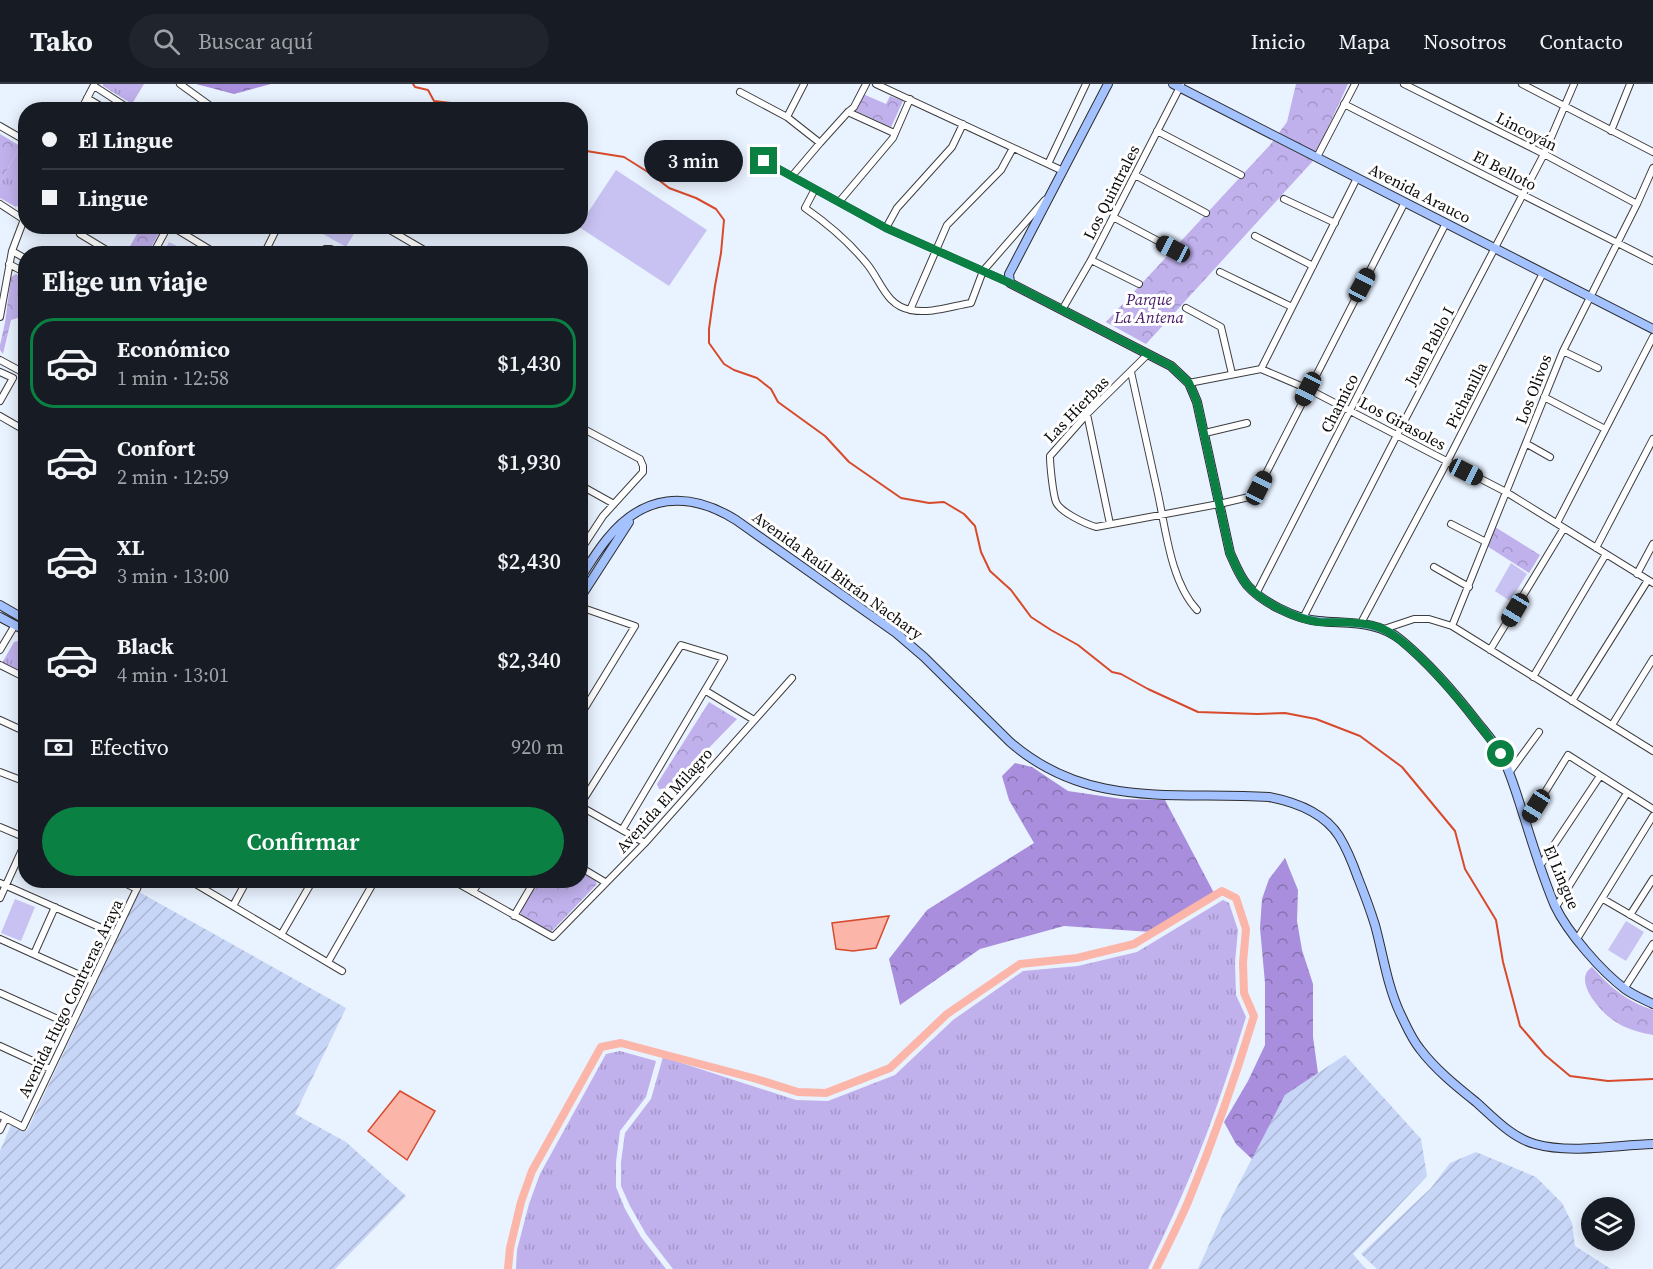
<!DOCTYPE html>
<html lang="es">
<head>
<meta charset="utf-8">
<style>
	:root { --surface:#171b24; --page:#20242c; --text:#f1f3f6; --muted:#9ea1a6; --line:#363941; --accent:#0b8043 }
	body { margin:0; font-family:"Source Serif 4",serif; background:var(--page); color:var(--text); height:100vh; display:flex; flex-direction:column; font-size:22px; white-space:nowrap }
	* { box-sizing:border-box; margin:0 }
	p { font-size:20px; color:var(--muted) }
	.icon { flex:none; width:33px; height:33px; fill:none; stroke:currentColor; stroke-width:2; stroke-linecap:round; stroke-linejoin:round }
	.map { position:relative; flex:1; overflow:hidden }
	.details { position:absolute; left:18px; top:162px; width:570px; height:642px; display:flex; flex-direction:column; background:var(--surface); border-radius:24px; box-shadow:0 3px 15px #0003 }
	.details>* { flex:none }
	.hud { position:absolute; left:18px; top:18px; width:570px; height:132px; border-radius:24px; box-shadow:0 3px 15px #0003; display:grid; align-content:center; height:132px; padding:0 24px; background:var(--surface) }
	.controls { position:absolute; left:1581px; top:1113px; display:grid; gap:12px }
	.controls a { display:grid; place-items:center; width:54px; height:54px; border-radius:50%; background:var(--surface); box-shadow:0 3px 15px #0003; font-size:30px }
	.end { position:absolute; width:27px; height:27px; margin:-14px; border:8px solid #0b8043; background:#fff; box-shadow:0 0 0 3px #fff }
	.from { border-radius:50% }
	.bubble { position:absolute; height:42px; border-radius:21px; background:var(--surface); box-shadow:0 3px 15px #0003; font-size:20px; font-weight:600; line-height:42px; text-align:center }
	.car { position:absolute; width:18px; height:36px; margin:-18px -9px; border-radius:8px; box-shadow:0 0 4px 2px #0007; background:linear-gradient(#222 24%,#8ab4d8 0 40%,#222 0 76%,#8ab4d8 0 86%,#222 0) }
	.hud b { display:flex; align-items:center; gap:21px; height:57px; font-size:22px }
	.hud b+b { border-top:2px solid var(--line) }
	.hud i { width:15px; height:15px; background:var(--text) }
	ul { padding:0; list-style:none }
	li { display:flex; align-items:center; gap:18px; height:90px; margin:0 12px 9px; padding:0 12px; border:3px solid transparent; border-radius:24px }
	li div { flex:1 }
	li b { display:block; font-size:22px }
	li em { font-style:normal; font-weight:600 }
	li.current { border-color:var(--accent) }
	li>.icon { width:54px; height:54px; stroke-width:1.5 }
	h2 { padding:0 24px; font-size:27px; line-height:72px }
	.pay { display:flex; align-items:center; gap:15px; height:66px; padding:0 24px; font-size:22px }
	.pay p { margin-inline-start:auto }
	.primary-button { display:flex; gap:12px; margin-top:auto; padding:12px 24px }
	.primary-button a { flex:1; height:69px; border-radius:36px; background:var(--accent); color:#fff; font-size:24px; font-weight:600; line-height:69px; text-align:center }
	header { display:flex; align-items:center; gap:36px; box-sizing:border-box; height:84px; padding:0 30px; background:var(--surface); border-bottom:2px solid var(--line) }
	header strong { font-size:28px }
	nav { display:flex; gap:33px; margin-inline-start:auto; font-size:21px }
	.search { width:420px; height:54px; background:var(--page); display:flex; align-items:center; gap:15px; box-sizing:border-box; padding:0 21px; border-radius:33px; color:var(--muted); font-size:22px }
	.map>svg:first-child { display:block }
	.farmland { fill:url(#farmland-furrows) }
	.grass { fill:url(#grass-tufts) }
	.forest { fill:url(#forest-crowns) }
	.park { fill:url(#park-crowns) }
	.pitch { fill:#c8c2f2 }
	.water { fill:#fbb6a9; stroke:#d74a2b; stroke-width:1.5 }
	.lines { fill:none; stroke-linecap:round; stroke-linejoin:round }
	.stream { stroke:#d74a2b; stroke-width:2 }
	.canal { stroke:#fbb6a9; stroke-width:8 }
	.street-casing { stroke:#3e3e3e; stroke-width:8 }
	.secondary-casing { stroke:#2d2d2d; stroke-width:10 }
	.street { stroke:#fff; stroke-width:6 }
	.secondary { stroke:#a4c2ff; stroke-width:8 }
	.route { stroke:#0b8043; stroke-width:8 }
	.labels { text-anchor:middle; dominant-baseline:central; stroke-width:6; stroke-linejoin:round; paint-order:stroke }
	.street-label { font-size:16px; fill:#0b0b0b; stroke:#fff }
	.park-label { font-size:16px; font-style:italic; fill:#451866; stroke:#fff }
</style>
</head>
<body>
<header>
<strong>Tako</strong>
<div class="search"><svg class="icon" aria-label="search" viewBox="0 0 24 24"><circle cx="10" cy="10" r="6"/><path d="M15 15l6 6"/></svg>Buscar aquí</div>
<nav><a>Inicio</a><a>Mapa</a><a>Nosotros</a><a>Contacto</a></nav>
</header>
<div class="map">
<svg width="1653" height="1185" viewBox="0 0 1653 1185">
	<defs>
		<pattern id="farmland-furrows" width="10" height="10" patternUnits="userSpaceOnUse" patternTransform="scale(1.5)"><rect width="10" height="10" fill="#c7d5f7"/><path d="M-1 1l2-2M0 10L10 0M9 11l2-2" fill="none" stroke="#aab6d2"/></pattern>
		<pattern id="grass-tufts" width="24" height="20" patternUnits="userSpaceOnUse" patternTransform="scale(1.5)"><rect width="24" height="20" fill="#c0b0ec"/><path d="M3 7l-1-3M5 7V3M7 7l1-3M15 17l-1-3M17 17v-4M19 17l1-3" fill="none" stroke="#a496c9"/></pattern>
		<pattern id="forest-crowns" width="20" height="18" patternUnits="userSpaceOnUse" patternTransform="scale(1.5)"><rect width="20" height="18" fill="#a88edd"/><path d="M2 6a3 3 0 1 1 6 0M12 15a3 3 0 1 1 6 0" fill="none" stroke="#8772b1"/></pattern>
		<pattern id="park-crowns" width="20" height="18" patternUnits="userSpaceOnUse" patternTransform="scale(1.5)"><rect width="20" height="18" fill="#c0b0ec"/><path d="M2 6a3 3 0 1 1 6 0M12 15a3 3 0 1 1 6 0" fill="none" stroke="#a496c9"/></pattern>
	</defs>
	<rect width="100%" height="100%" fill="#e9f2ff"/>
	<path class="farmland" d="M139,808l207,116 -51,106 51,28 60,54 -71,73h-335v-118l12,-28 15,8z
		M1345,971l76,84 6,37 -74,78 13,15h-168l23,-51 64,-123z
		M1476,1068l60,25 26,26 10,20 3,23 36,23h-234l-16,-15 70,-66 19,-25z"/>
	<path class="grass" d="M103,0h41l-12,20 -29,-18z
		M20,62l5,4c0,16 6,48 -9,57l-16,-9v-15z
		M18,557l7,5v28l-23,-11 12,-21z
		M1223,816l6,3 9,27 -3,32 1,33 10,22c-19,62 -41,126 -67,185 -10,23 -21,45 -31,67h-475l-27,-35 -16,-28 -9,-20v-24l4,-29 26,-34 12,-42 133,43 32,1 67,-26 58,-55 70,-49 55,-5 59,-14z
		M620,967l36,10 -10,36 -26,34 -4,31v25l9,22 16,28 25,32h-150l1,-19 12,-46 11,-30 66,-120z"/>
	<path class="forest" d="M196,0h75l-37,10z
		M1015,679l17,4 36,24 54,8 43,1 49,93 -63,39 -87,-6 -84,23 -80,56 -11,-46 38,-49 107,-67 -25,-43 -7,-24z
		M1285,774l13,32 -1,31 5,29 11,34v53l5,36 -33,22 -33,64 -16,-15 -12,-22 24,-41 17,-36v-62l-5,-55 2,-29 7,-20z"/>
	<path class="park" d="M1296,0h52l-36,78 -166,182 -40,-22 164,-177 17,-23z
		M863,10l23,10 4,-8 13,5 -12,26 -35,-16z
		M0,50l20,12 -20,37z
		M141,143h16l3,4 -12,22h-22z
		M16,190l9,5v22l-5,11 1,5 -10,3 -8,34 -3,-4v-5l5,-22 6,-46z
		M1495,443l45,28 -11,18 -42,-27z
		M709,618l28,17 -68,70h-10l-2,-5z
		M581,788l14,8 2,4 -46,48 -28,-15c-3,-4 -3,-6 -1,-11l17,-25 41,-1z
		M1592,883c19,21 34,34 61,43v25c-12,-2 -30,-7 -40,-15 -13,-9 -41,-40 -21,-53z"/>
	<path class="pitch" d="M616,86l91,60 -38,56 -90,-59 1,-1 1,-3z
		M309,142h49v1l-12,20z
		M169,158l22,11h-28z
		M1511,479l16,11 -17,27 -15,-10z
		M15,815l20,8 -14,34 -20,-8z
		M1626,837l18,11 -18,29 -18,-11z"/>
	<path class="water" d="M889,832l-13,32 -23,3 -17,-2 -4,-26z
		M400,1007l35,20 -28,49 -39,-29z"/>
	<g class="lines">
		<path class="stream" d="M413,0l2,3 13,3 6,11 17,2 4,7
			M580,66l44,7 27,17 18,14 27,10 20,11 8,11 -3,33 -6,33 -6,43v14l15,21 10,6 23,8 14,11 7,13 47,34 24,26 52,36 28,5 15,-1 20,12 11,12 6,26 9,19 21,19 20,27 20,13 27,15 34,27 9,2 27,15 50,23 59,2 28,-1 31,6 44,17 42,31 53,64 10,38 31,51 7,42 17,64 25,29 25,21 38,5 45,-2"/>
		<path class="canal" d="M508,1185l2,-21 11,-46 11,-31 69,-124 20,-4 132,35 45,14 28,1 64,-25 57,-54 73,-50 57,-6 57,-14 88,-53 14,7 10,31 -3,34 1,30 10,23c-19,63 -41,125 -66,186 -10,23 -21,45 -32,67"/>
		<defs>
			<path id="street" d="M180,0l36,26
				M876,0l187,87
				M1404,0l140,70 93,50
				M1522,0l131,68
				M94,2l37,24
				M740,8l47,25 33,26
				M87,14l20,12
				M1344,20l309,157
				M81,26l13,-25
				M848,28l46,21
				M787,33l17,-33
				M0,42l26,15
				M1157,47l84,44
				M1611,47l19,-47
				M1317,73l38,-73
				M764,77l122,67 124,55
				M1048,80l38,-80
				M1135,91l71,38
				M792,92l28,-33 28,-31 6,-5 12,-23
				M815,105l-10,19c23,16 45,35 62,56 14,17 19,42 44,46 19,4 41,-4 60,-7l12,-32 62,-71
				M1284,115l51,24
				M839,118l54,-64 17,-39
				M0,120l23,15
				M1113,133l60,32
				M77,142l3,8 33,20
				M171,142l46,28
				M383,142l48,28
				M886,144l11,-20 55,-61 11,-23
				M1255,152l58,30
				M12,167l14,8
				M153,170l15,-28
				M264,170l14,-28
				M320,170l5,-5h6l9,5
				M1091,176l48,24
				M9,180l17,9
				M1220,188l72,35
				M1186,224l35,19 11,47
				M910,226l37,-85 54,-55 12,-22
				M1062,226l29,-50 90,-175
				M0,233l12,-66 14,-37
				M1563,267l35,17
				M1148,270l-61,60 -37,42c0,10 3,38 6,46 4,10 30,22 40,25l123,-23 30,-7 7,-4 149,-291
				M0,276l26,14
				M1261,285l96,-191
				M0,288l13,6 -13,23
				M1131,288c9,41 18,81 27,122 8,37 13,88 39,116
				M1189,299l72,-14 47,20 198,103 147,91
				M1544,313l61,32
				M1087,330l23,110
				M0,332l26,15
				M580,343l60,32 3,7v6l-40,44 -23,35
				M1205,349l42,-10
				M1527,360l23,13
				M580,401l34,19
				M1557,439l96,-186
				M1451,440l35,18
				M1596,464l57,-109
				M1434,483l35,20
				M1637,490l16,-30
				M1256,510l190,-371
				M580,528l3,-4 52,18 -55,90
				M1303,534l94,-183 147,-281 30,-70
				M1361,539l86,-161 96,-189
				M1452,542l111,-275 74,-147 16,-36
				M1384,545l30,-10h15l23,7 201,125
				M0,566l15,-25
				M1490,566l74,-122
				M0,581l26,13
				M1533,593l73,-123
				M706,607l48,29
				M1572,617l76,-121
				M0,636l26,12
				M1612,641l41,-66
				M0,688l26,10
				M1509,689l30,-41
				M580,721l101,-160 43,13 -102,172
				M580,722l65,37
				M1526,739l42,-68 85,54
				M0,743l26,11
				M1540,782l60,-90
				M580,783l25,15
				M118,796l19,9
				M189,796l153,91
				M296,796l17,2
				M452,796l101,57 92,-94 147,-165
				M0,799l115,51
				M473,808l7,-12
				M0,814l26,-57
				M1603,815l50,29
				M233,822l14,-26
				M1556,823l71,-114
				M1630,831l23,-36
				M514,832l21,-36
				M281,851l32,-55
				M0,855l93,42
				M1577,855l76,-123
				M34,870l21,-47
				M328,878l47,-82
				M1624,905l29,-45
				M0,909l71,32
				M0,962l50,23
				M0,1031l23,12 118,-247
				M0,1046l6,-12"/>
			<path id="secondary" d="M1108,0l-99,190 1,9 161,83 18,17 8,19 33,151c5,11 9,22 17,32 15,17 48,34 72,36 29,3 58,-1 82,19 29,24 54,53 77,83 8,10 18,21 24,33 10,20 16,43 23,64 9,29 18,58 30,86 13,27 46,65 70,83 8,6 18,10 28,15
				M1173,0l480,245
				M580,494c9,-13 17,-27 27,-39 36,-45 81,-49 129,-19l160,113 28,24 86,85c78,68 164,49 259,55 26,5 55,16 70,39 8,13 14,28 19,42 6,15 12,31 17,47 8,29 12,60 25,88 6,12 11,25 20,36 15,20 36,37 56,53 17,15 36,36 59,42 35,10 81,1 118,0
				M580,514l49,-76
				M0,521l26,15
				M0,533l26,14"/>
		</defs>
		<use href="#street" class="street-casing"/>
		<use href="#secondary" class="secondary-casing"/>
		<use href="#street" class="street"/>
		<use href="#secondary" class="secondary"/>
	</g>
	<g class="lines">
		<path class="route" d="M764,77l122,67 124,55 161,83 18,17 8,19 33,151c5,11 9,22 17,32 16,18 49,34 72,37 22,1 48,-2 68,9 17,10 31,24 45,38 25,27 48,55 69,85"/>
	</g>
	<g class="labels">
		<g class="street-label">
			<text transform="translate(1527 47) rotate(27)">Lincoyán</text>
			<text transform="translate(1505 86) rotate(27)">El Belloto</text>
			<text transform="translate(1111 108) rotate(-63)">Los Quintrales</text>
			<text transform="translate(1420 109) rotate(27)">Avenida Arauco</text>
			<text transform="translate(1429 262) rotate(-62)">Juan Pablo I</text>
			<text transform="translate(1533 305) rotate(-69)">Los Olivos</text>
			<text transform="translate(1466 311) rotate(-63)">Pichanilla</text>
			<text transform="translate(1339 319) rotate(-63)">Chamico</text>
			<text transform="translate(1076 325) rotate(-46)">Las Hierbas</text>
			<text transform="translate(1403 339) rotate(28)">Los Girasoles</text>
			<text transform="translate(838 491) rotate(36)">Avenida Raúl Bitrán Nachary</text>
			<text transform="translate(664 716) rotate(-48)">Avenida El Milagro</text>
			<text transform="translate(1562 793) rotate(67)">El Lingue</text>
			<text transform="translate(70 914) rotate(-64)">Avenida Hugo Contreras Araya</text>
		</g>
		<g class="park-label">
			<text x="1149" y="215">Parque<tspan x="1149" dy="18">La Antena</tspan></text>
		</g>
	</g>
</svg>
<div class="controls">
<a><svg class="icon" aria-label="layers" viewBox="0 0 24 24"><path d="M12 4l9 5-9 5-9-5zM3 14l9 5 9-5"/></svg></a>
</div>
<i class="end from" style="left:1501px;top:670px"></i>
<i class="end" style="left:764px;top:77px"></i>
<div class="bubble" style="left:644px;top:56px;width:99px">3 min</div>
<i class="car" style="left:1173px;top:165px;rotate:298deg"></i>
<i class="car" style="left:1362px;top:201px;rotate:28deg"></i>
<i class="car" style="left:1308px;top:305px;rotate:207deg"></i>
<i class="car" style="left:1466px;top:388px;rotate:117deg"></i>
<i class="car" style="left:1259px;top:404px;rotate:27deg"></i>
<i class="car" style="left:1515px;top:526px;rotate:211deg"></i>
<i class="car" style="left:1536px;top:722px;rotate:212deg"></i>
<div class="hud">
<b><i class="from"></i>El Lingue</b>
<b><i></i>Lingue</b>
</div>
<section class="details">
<h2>Elige un viaje</h2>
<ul>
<li class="current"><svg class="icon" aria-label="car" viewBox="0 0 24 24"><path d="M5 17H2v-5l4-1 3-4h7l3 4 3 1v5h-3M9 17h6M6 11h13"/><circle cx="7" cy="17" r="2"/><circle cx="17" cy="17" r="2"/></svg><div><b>Económico</b><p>1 min · 12:58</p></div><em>$1,430</em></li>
<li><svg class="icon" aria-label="car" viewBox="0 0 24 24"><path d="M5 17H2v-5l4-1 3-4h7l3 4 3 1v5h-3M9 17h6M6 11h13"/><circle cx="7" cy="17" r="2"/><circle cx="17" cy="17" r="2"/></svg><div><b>Confort</b><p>2 min · 12:59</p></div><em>$1,930</em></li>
<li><svg class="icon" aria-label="car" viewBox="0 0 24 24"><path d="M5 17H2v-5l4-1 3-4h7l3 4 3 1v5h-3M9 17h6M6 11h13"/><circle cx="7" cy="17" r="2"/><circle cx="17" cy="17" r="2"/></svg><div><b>XL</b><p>3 min · 13:00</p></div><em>$2,430</em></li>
<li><svg class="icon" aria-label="car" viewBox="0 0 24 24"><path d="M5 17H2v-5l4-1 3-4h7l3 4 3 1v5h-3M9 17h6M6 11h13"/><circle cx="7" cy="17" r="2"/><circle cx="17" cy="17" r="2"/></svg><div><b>Black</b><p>4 min · 13:01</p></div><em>$2,340</em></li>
</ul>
<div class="pay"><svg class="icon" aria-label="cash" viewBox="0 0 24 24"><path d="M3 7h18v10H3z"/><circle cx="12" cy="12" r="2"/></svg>Efectivo<p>920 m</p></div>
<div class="primary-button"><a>Confirmar</a></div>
</section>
</div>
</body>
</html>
